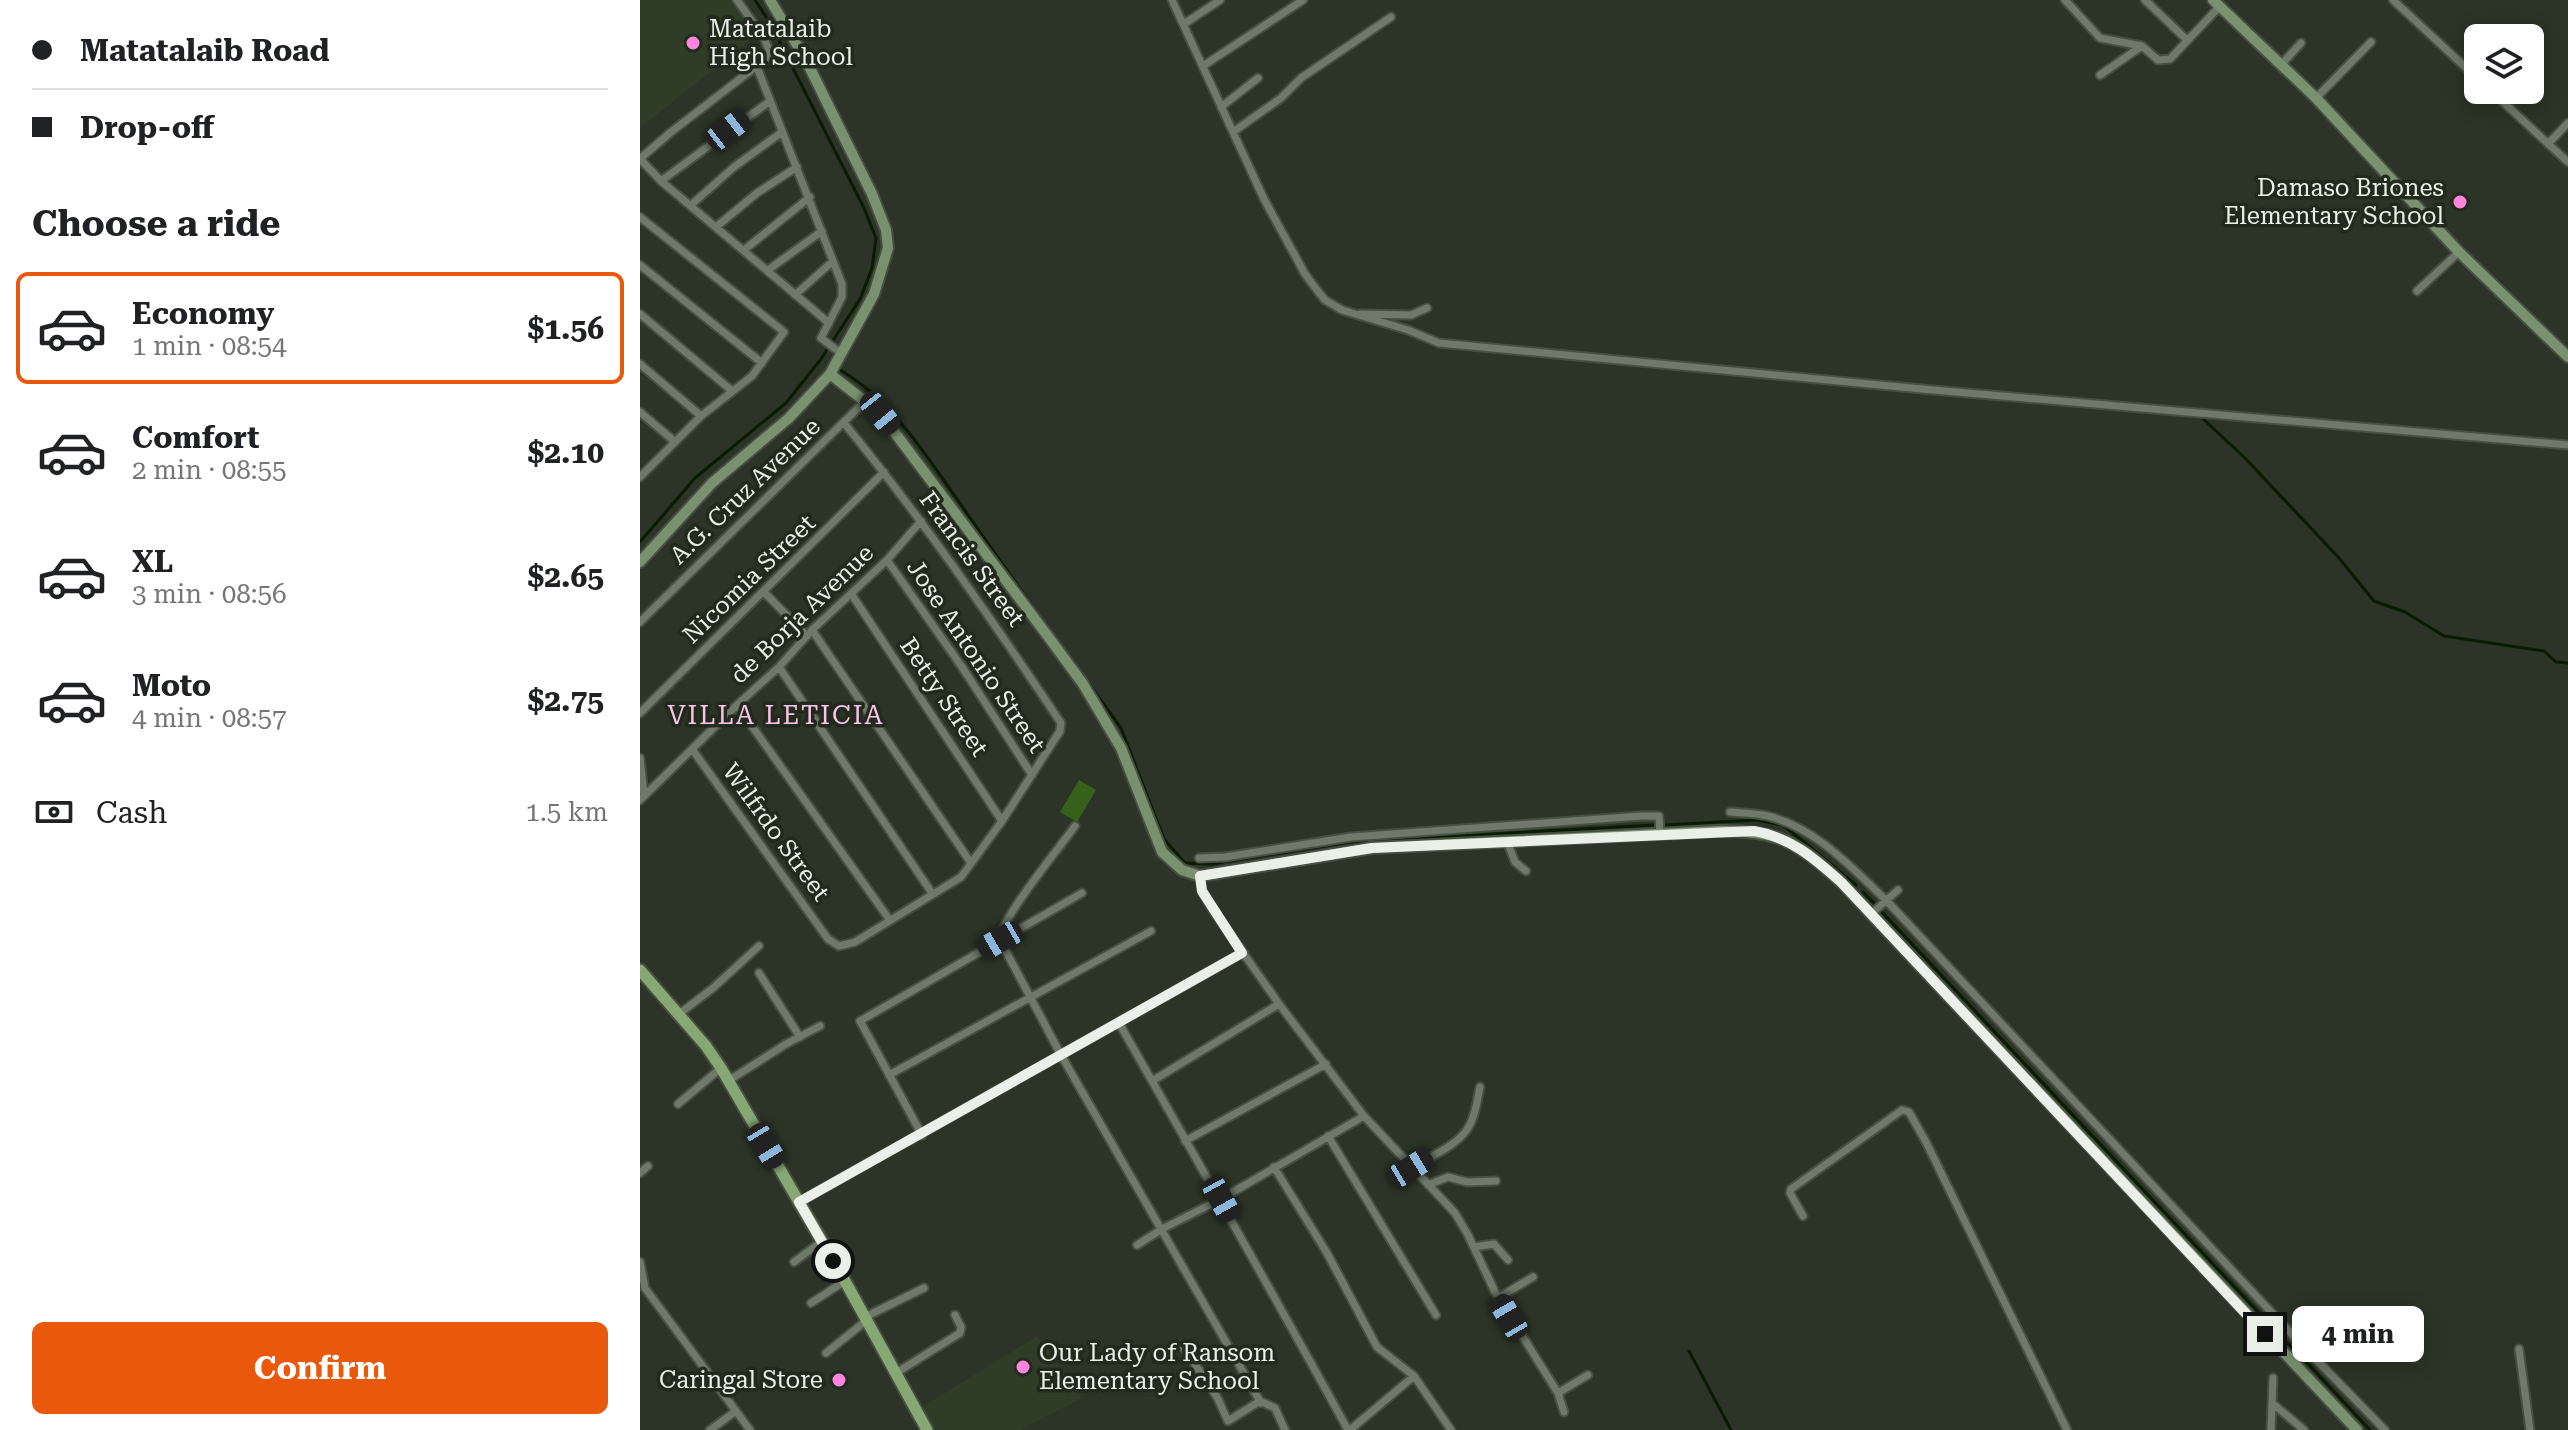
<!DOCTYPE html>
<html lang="en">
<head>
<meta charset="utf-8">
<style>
	:root { --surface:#fff; --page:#f6f6f6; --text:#202124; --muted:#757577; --line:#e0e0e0; --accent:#ea580c }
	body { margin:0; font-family:"Roboto Serif",serif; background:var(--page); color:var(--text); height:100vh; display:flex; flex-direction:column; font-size:30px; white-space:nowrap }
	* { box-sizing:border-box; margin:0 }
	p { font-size:26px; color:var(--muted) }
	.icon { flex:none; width:44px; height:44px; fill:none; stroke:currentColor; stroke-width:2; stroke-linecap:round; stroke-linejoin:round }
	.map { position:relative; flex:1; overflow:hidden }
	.drawer { display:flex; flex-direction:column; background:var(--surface); width:640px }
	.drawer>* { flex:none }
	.hud { display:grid; align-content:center; height:176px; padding:0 32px; background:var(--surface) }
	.controls { position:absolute; left:1824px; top:24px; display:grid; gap:16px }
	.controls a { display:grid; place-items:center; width:80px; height:80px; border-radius:12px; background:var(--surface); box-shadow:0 4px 20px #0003; font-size:40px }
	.end { position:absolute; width:36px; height:36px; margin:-18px; border:10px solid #eaf0e7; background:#111; box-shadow:0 0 0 4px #111 }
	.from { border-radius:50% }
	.bubble { position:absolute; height:56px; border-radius:12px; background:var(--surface); box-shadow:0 4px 20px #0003; font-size:26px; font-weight:700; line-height:56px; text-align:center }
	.car { position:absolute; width:24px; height:48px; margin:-24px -12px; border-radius:10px; box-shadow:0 0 6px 2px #0007; background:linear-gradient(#222 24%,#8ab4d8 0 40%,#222 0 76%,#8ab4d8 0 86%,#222 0) }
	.hud b { display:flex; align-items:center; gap:28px; height:76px; font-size:30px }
	.hud b+b { border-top:2px solid var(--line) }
	.hud i { width:20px; height:20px; background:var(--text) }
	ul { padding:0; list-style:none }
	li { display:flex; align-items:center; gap:24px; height:112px; margin:0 16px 12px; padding:0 16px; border:4px solid transparent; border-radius:12px }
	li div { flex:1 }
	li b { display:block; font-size:30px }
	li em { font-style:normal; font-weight:700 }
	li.current { border-color:var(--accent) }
	li>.icon { width:72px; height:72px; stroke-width:1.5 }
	h2 { padding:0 32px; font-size:36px; line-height:96px }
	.pay { display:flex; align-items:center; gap:20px; height:88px; padding:0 32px; font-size:30px }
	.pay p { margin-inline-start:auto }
	.button { display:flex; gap:16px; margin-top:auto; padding:16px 32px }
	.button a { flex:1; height:92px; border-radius:12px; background:var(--accent); color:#fff; font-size:32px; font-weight:700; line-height:92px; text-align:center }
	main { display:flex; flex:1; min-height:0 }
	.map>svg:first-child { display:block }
	.built { fill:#2f3c28 }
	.green { fill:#37611b }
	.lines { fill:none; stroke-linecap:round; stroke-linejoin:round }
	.stream { stroke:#081d00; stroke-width:3 }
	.street-casing { stroke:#474f43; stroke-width:11 }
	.secondary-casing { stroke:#474f43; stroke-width:14 }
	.primary-casing { stroke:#474f43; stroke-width:15 }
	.street { stroke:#6e7969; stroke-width:7 }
	.secondary { stroke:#7a916f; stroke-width:10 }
	.primary { stroke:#87a874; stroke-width:11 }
	.route { stroke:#eaf0e7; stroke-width:10 }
	.poi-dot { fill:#ff85df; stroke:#212a1d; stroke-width:3 }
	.labels { text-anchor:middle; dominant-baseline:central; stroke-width:7; stroke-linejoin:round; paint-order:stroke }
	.poi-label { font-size:24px; fill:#eaf0e7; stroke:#212a1d; text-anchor:start }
	.street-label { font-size:24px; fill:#eaf0e7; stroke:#212a1d }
	.neighbourhood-label { font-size:26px; letter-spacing:2px; fill:#fbc3ea; stroke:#212a1d }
</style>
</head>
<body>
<main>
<section class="drawer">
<div class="hud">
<b><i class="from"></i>Matatalaib Road</b>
<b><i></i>Drop-off</b>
</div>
<h2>Choose a ride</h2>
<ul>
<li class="current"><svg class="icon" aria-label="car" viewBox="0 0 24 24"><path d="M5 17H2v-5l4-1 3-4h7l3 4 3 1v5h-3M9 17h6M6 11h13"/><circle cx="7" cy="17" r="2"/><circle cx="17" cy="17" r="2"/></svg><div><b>Economy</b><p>1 min · 08:54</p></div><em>$1.56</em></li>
<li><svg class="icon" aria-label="car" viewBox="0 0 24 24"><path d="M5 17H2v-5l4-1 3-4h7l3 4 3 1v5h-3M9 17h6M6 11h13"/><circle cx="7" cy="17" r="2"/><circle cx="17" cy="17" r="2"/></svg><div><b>Comfort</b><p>2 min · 08:55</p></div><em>$2.10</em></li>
<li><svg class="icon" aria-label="car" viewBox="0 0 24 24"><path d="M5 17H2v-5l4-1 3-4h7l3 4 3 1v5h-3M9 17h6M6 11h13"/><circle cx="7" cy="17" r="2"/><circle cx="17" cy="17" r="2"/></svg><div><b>XL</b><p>3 min · 08:56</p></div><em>$2.65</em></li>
<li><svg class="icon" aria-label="car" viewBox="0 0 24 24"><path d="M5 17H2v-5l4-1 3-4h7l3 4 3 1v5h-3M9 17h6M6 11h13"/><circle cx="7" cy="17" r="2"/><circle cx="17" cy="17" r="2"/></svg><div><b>Moto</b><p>4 min · 08:57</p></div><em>$2.75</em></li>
</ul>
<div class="pay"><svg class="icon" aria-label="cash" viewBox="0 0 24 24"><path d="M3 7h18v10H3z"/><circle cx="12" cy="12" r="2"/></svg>Cash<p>1.5 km</p></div>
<div class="button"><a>Confirm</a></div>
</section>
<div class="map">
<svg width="1928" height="1430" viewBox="0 0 1928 1430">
	<rect width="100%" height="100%" fill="#2b3426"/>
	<path class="built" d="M0,0h92l22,37 -114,91z
		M397,1336l45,62 -62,32h-85l-13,-23z"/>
	<path class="green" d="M439,780l17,10 -19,32 -17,-10z"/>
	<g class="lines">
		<path class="stream" d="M200,370c51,29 86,85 119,132 28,40 57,81 85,121
			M1560,416l45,42 94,100 35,43 31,11 39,24 100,15 12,11 12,1
			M0,542l55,-64 91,-75 35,-44 39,-60 12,-31 4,-30 -12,-30 -94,-185 -15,-23
			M449,684l32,44 43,111 21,24 26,1 139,-22 304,-17
			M1025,825l91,-5 27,5 73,60
			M1223,892l14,14
			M1242,912l410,436
			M1049,1351l42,79
			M1658,1353l72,77"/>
		<defs>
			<path id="street" d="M97,0l27,38 7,17 -100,77 -29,25v4l19,20 168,142
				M532,0l92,199 41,75 12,16 8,10 17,10 66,20 31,13 483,46 646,56
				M1425,0l35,38 42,8 16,14 12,-1 50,-53
				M1505,0l42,40
				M1753,0l85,79
				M544,24l36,-24
				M1641,65l20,-22
				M563,66l100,-66
				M117,67l85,217v13l-21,41 21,16
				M1460,75l42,-29
				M1850,90l78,72
				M1676,98l55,-56
				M581,107l37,-29
				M593,132l48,-34 20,-20 90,-61
				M1908,144l20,-21
				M21,181l109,-80
				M51,205l43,-38 48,-35
				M0,217l144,115 -32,44 -51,40 -61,61
				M76,227l41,-34 40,-26
				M104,250l66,-53
				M0,265l122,98
				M128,270l54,-39
				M1777,291l42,-39
				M155,295l38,-34
				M0,314l91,76
				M720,314l51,1 16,-7
				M0,364l61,52
				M0,412l34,29
				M247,560l75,107 70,108
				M124,592l43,44
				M212,595l150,226
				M0,622l219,-215
				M172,630l159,233
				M139,667l153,226
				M97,705l152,214
				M0,713l244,-241
				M52,749l136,190 11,7 16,-4 106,-65 41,-56 58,-90 1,-8c-69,-103 -139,-205 -217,-300
				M0,758l4,38
				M0,800l97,-95 42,-38 33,-37 75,-70 34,-39
				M1090,812c12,1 26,1 38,4 48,12 83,51 118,84l415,444 84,86
				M435,826c-15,21 -75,93 -75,114l61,115 200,348
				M867,841l8,21 11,9
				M559,858l26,-1 126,-20 290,-21h18l1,18
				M560,876l2,15 11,19 66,94 85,112 91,97 13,22 27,57 63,101 6,19
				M1231,914l27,-24
				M119,973l41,64
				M39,1014l34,-26 46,-42
				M479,1023c77,135 154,270 229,407
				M249,1075l262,-144
				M88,1081l58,-37 34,-18
				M512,1081l127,-77
				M38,1104l43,-36
				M282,1135l-62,-114 222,-128
				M688,1136l108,179
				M545,1141l141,-77
				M634,1167l53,86 50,94 37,29 37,54
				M771,1168c17,-10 43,-21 55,-37 9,-12 11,-30 14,-44
				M0,1173l8,-7
				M788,1185l20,-8 19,5 29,-1
				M159,1202l443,-249
				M1163,1216l-13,-23 1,-4 111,-79 7,2 17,30 141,288
				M497,1245l25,-16 59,-30 143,-83
				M834,1247l20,-3 14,16
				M0,1262l5,26 105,142
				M154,1262l27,-20
				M858,1298l35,-21
				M171,1303l34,-22
				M225,1317l59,-29
				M542,1345l35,52 11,24 32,-20 15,7 10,22
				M1879,1349l11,81
				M186,1353l41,-33
				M256,1373l64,-40 1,-6 -6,-12
				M918,1393l30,-18
				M1632,1403l32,27
				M70,1430l26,-19
				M710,1430l64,-54
				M1631,1430l2,-52"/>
			<path id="secondary" d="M1573,0l103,98 143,154 109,105
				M190,374l50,39 170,226 33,45 38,64 41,104 20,18 18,6 172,-28 347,-17c60,-1 78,11 122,51l516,548
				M0,562l72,-79 77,-65 41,-44 44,-80 14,-46 -2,-18 -14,-36 -66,-134 -36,-60"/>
			<path id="primary" d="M0,970l66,76 15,22 124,213 82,149"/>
		</defs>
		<use href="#street" class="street-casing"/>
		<use href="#secondary" class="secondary-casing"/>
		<use href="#primary" class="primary-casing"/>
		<use href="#street" class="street"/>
		<use href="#secondary" class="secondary"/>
		<use href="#primary" class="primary"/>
	</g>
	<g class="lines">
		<path class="route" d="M193,1261l-34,-59 443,-249 -40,-62 -2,-15 172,-28 382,-17c36,6 60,27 87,51l424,452"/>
	</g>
	<g class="poi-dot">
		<circle cx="53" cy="43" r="8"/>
		<circle cx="1820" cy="202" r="8"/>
		<circle cx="383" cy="1367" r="8"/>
		<circle cx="199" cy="1380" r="8"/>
	</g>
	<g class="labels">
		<g class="poi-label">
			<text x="69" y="29">Matatalaib<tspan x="69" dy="28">High School</tspan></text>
			<text x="1804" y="188" text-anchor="end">Damaso Briones<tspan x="1804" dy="28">Elementary School</tspan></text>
			<text x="399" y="1353">Our Lady of Ransom<tspan x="399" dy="28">Elementary School</tspan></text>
			<text x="183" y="1380" text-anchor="end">Caringal Store</text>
		</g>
		<g class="street-label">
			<text transform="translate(105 491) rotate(-44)">A.G. Cruz Avenue</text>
			<text transform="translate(332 559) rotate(54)">Francis Street</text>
			<text transform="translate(109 579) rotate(-44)">Nicomia Street</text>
			<text transform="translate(162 614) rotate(-44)">de Borja Avenue</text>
			<text transform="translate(336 656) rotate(56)">Jose Antonio Street</text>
			<text transform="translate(304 697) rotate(56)">Betty Street</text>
			<text transform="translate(136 832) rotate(54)">Wilfrdo Street</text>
		</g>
		<g class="neighbourhood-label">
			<text x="136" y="715">VILLA LETICIA</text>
		</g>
	</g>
</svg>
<div class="controls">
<a><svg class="icon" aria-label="layers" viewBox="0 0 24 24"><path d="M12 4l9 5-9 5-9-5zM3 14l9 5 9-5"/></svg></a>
</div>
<i class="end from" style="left:193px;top:1261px"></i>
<i class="end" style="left:1625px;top:1334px"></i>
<div class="bubble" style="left:1652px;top:1306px;width:132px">4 min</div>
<i class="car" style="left:88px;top:130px;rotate:52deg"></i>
<i class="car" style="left:240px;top:413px;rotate:141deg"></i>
<i class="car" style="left:360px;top:940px;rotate:240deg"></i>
<i class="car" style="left:126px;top:1146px;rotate:149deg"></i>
<i class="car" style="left:771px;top:1168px;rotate:59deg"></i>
<i class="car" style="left:581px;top:1199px;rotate:151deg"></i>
<i class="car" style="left:869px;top:1317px;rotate:330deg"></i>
</div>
</main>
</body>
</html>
